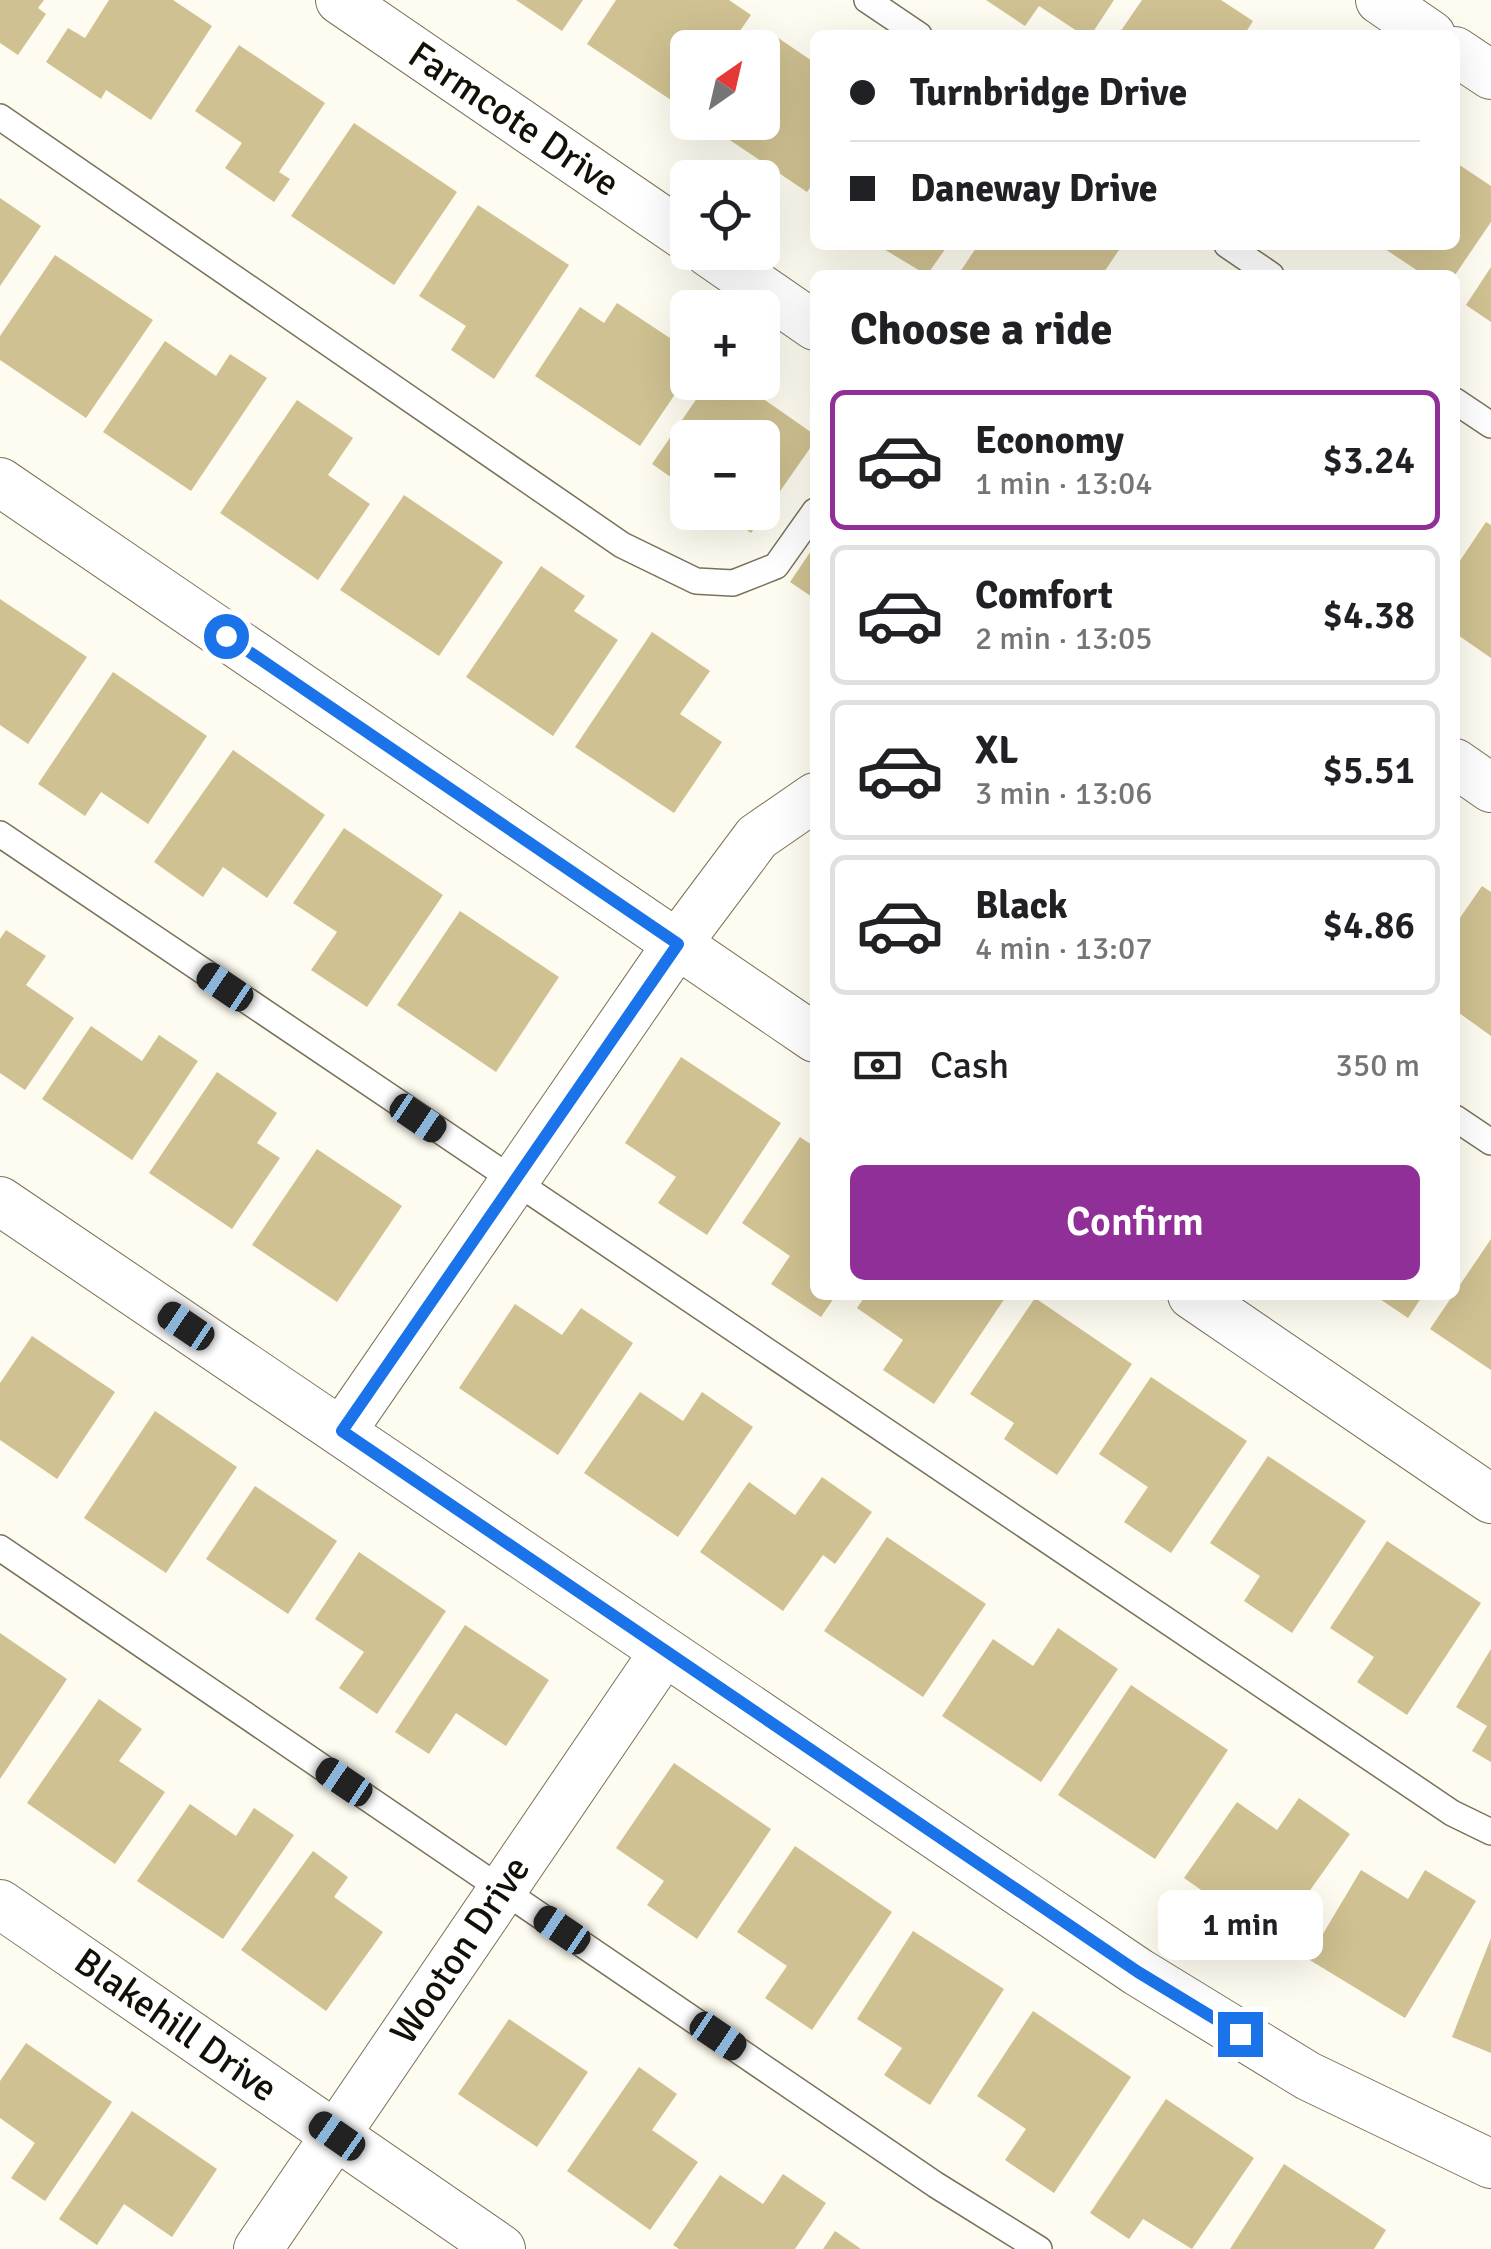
<!DOCTYPE html>
<html lang="en">
<head>
<meta charset="utf-8">
<style>
	:root { --surface:#fff; --page:#f2f2f2; --text:#202124; --muted:#757577; --line:#e0e0e0; --accent:#8f2f97 }
	body { margin:0; font-family:Signika,sans-serif; background:var(--page); color:var(--text); height:100vh; display:flex; flex-direction:column; font-size:38px; white-space:nowrap }
	* { box-sizing:border-box; margin:0 }
	p { font-size:32px; color:var(--muted) }
	.icon { flex:none; width:55px; height:55px; fill:none; stroke:currentColor; stroke-width:2; stroke-linecap:round; stroke-linejoin:round }
	.map { position:relative; flex:1; overflow:hidden }
	.details { position:absolute; left:810px; top:270px; width:650px; height:1030px; display:flex; flex-direction:column; background:var(--surface); border-radius:15px; box-shadow:0 10px 40px #0002 }
	.details>* { flex:none }
	.hud { position:absolute; left:810px; top:30px; width:650px; height:220px; border-radius:15px; box-shadow:0 10px 40px #0002; display:grid; align-content:center; height:220px; padding:0 40px; background:var(--surface) }
	.needle { width:65px; rotate:34deg }
	.tools { position:absolute; left:670px; top:30px; display:grid; gap:20px }
	.tools a { display:grid; place-items:center; width:110px; height:110px; border-radius:15px; background:var(--surface); box-shadow:0 10px 40px #0002; font-size:50px }
	.end { position:absolute; width:45px; height:45px; margin:-22px; border:12px solid #1a73e8; background:#fff; box-shadow:0 0 0 5px #fff }
	.from { border-radius:50% }
	.bubble { position:absolute; height:70px; border-radius:15px; background:var(--surface); box-shadow:0 10px 40px #0002; font-size:32px; font-weight:600; line-height:70px; text-align:center }
	.car { position:absolute; width:30px; height:60px; margin:-30px -15px; border-radius:12px; box-shadow:0 0 8px 2px #0007; background:linear-gradient(#222 24%,#8ab4d8 0 40%,#222 0 76%,#8ab4d8 0 86%,#222 0) }
	.hud b { display:flex; align-items:center; gap:35px; height:95px; font-size:38px }
	.hud b+b { border-top:2px solid var(--line) }
	.hud i { width:25px; height:25px; background:var(--text) }
	ul { padding:0; list-style:none }
	li { display:flex; align-items:center; gap:30px; height:140px; margin:0 20px 15px; padding:0 20px; border:5px solid var(--line); border-radius:15px }
	li div { flex:1 }
	li b { display:block; font-size:38px }
	li em { font-style:normal; font-weight:600 }
	li.on { border-color:var(--accent) }
	li>.icon { width:90px; height:90px; stroke-width:1.5 }
	h2 { padding:0 40px; font-size:45px; line-height:120px }
	.pay { display:flex; align-items:center; gap:25px; height:110px; padding:0 40px; font-size:38px }
	.pay p { margin-inline-start:auto }
	.button { display:flex; gap:20px; margin-top:auto; padding:20px 40px }
	.button a { flex:1; height:115px; border-radius:15px; background:var(--accent); color:#fff; font-size:40px; font-weight:600; line-height:115px; text-align:center }
	.map>svg:first-child { display:block }
	.building { fill:#cfc191 }
	.lines { fill:none; stroke-linecap:round; stroke-linejoin:round }
	.lane-casing { stroke:#797259; stroke-width:28 }
	.street-casing { stroke:#797259; stroke-width:50 }
	.lane { stroke:#fff; stroke-width:25 }
	.street { stroke:#fff; stroke-width:48 }
	.route { stroke:#1a73e8; stroke-width:12 }
	.labels { text-anchor:middle; dominant-baseline:central; stroke-width:8; stroke-linejoin:round; paint-order:stroke }
	.street-label { font-size:38px; fill:#131007; stroke:#fff }
</style>
</head>
<body>
<div class="map">
<svg width="1491" height="2249" viewBox="0 0 1491 2249">
	<rect width="100%" height="100%" fill="#fefbf0"/>
	<path class="building" d="M0,0h44l-6,8 8,6 -28,41 -18,-12z
		M109,0h64l39,26 -61,94 -45,-30 -5,9 -55,-37 22,-34 17,10z
		M516,0h67l-21,31z
		M616,0h113l22,15 -23,33h-40l-2,62 -99,-66z
		M986,0h128l-23,35h-8l-44,-29 -14,20z
		M1142,0h79l32,21 -9,14h-126z
		M768,31l47,32v118l-8,11 -104,-70h59v-74h-5z
		M239,45l86,58 -46,69 11,7 -16,23 -49,-34 17,-25 -47,-32z
		M354,123l103,69 -63,93 -103,-69z
		M1455,162l36,24v36l-36,53h-31l-45,-30h76z
		M0,198l41,28 -41,60z
		M478,205l91,60 -75,114 -43,-29 15,-24 -47,-30z
		M877,245h71l-21,30z
		M978,245h134l7,5 -17,25h-144z
		M55,255l98,65 -67,98 -86,-58v-24z
		M1491,267v55l-25,-17z
		M617,303l71,47v25l-48,71 -105,-70 45,-69 24,16z
		M165,341l51,35 14,-22 37,24 -76,113 -88,-59z
		M708,382h31l76,53v6l-64,92 -29,-21h40v-74h-74v51l-36,-25z
		M297,400l56,38 -25,37 42,29 -52,76 -98,-67z
		M404,495l99,67 -64,94 -99,-66z
		M1486,522l5,3v133l-36,-25v-65z
		M815,545v54l-25,-17z
		M541,566l44,30 -11,15 44,29 -65,96 -87,-59z
		M0,599l87,58 -59,87 -28,-19z
		M652,632l58,39 -30,43 42,28 -48,71 -99,-66z
		M113,672l94,64 -59,88 -47,-32 -16,24 -47,-32z
		M233,750l92,65 -58,83 -44,-31 -20,30 -49,-35z
		M344,828l99,67 -76,112 -56,-37 26,-38 -44,-29z
		M1482,886l9,6v144l-36,-26v-85z
		M460,911l99,66 -63,95 -99,-67z
		M6,930l40,26 -20,29 48,33 -49,72 -25,-17v-134z
		M91,1026l51,35 17,-26 39,26 -66,99 -90,-61z
		M681,1057l100,66 -74,112 -49,-32 18,-26 -51,-34z
		M217,1072l60,41 -20,30 23,15 -48,71 -83,-56z
		M800,1137l15,10v148h21l-15,22 -50,-33 19,-28 -48,-33z
		M317,1149l85,57 -65,96 -85,-57z
		M1491,1239v131l-61,-41z
		M866,1295h141l-73,109 -51,-34 20,-30 -46,-32z
		M1374,1295h49l-15,23z
		M1035,1298l97,66 -75,111 -53,-36 10,-16 -44,-29z
		M515,1304l47,31 19,-27 52,35 -75,112 -99,-67z
		M32,1336l83,56 -58,87 -57,-39v-57z
		M1151,1377l96,64 -76,112 -47,-31 24,-35 -49,-33z
		M640,1392l43,29 19,-29 51,35 -75,110 -94,-64z
		M155,1411l82,56 -71,106 -82,-55z
		M1268,1456l98,65 -74,112 -48,-32 16,-25 -50,-33z
		M822,1477l50,35 -37,52 -12,-9 -40,56 -83,-59 49,-70 46,33z
		M255,1486l82,55 -49,73 -82,-55z
		M887,1537l99,67 -63,93 -99,-66z
		M1387,1541l94,62 -74,112 -50,-33 17,-25 -44,-29z
		M359,1552l87,59 -69,103 -38,-26 25,-36 -49,-33z
		M465,1625l84,55 -43,66 -50,-33 -27,41 -34,-22z
		M1058,1628l60,41 -77,113 -99,-66 51,-77 40,27z
		M0,1633l67,46 -67,100z
		M1491,1649v113l-19,-11 15,-25 -31,-19z
		M1131,1685l97,65 -73,109 -97,-64z
		M99,1699l43,30 -23,32 46,31 -50,72 -88,-61z
		M674,1763l97,66 -74,110 -50,-34 17,-24 -48,-33z
		M1299,1798l51,36 -76,107 -90,-63 53,-76 40,28z
		M190,1804l46,32 18,-28 40,27 -71,104 -86,-58z
		M795,1846l97,66 -80,118 -47,-32 22,-32 -50,-34z
		M313,1851l35,26 -14,20 49,35 -57,79 -85,-61z
		M1361,1870l47,29 17,-29 51,31 -71,117 -97,-59z
		M913,1931l91,58 -74,116 -46,-30 18,-27 -45,-29z
		M1491,1938v115l-39,-16z
		M1033,2011l98,66 -77,116 -49,-33 21,-31 -49,-33z
		M509,2019l79,53 -51,75 -79,-53z
		M26,2043l86,59 -67,99 -34,-23 24,-35 -35,-25v-37z
		M639,2067l38,27 -25,36 46,32 -48,68 -83,-59z
		M1166,2099l88,59 -62,91 -49,-30 -14,20 -39,-26z
		M132,2111l85,58 -45,68 -48,-33 -27,41 -38,-26z
		M1284,2164l102,66 -12,19h-144z
		M783,2174l43,29 -31,46h-116l-6,-4 47,-70 43,29z
		M835,2231l26,18h-38z"/>
	<g class="lines">
		<defs>
			<path id="lane" d="M867,0l52,35
				M0,117l622,428 74,36 37,2 43,-17 39,-55
				M1227,245l44,30
				M1455,401l36,24
				M0,834l1452,979 39,19
				M1455,1118l36,24
				M0,1548l936,637 103,64"/>
			<path id="street" d="M340,0l348,238
				M1380,0l51,35
				M1455,51l36,24
				M708,252l107,74
				M0,482l815,556
				M1455,763l36,25
				M0,1201l1138,771 170,104 183,88
				M1192,1295l299,204
				M342,1431l335,-487 80,-107 58,-40
				M0,1904l501,345
				M258,2249l406,-597"/>
		</defs>
		<use href="#lane" class="lane-casing"/>
		<use href="#street" class="street-casing"/>
		<use href="#lane" class="lane"/>
		<use href="#street" class="street"/>
	</g>
	<g class="lines">
		<path class="route" d="M226,636l452,308 -336,487 796,541 102,62"/>
	</g>
	<g class="labels">
		<g class="street-label">
			<text transform="translate(514 119) rotate(34)">Farmcote Drive</text>
			<text transform="translate(460 1950) rotate(-56)">Wooton Drive</text>
			<text transform="translate(176 2025) rotate(35)">Blakehill Drive</text>
		</g>
	</g>
</svg>
<div class="tools">
<a><svg class="needle" viewBox="-14 -14 28 28"><path d="M0-13l5 13h-10z" fill="#e53935"/><path d="M0 13l5-13h-10z" fill="#757577"/></svg></a>
<a><svg class="icon" aria-label="locate" viewBox="0 0 24 24"><circle cx="12" cy="12" r="6"/><path d="M12 2v4M12 18v4M2 12h4M18 12h4"/></svg></a>
<a>+</a>
<a>−</a>
</div>
<i class="end from" style="left:226px;top:636px"></i>
<i class="end" style="left:1240px;top:2034px"></i>
<div class="bubble" style="left:1158px;top:1890px;width:165px">1 min</div>
<i class="car" style="left:225px;top:987px;rotate:304deg"></i>
<i class="car" style="left:418px;top:1118px;rotate:124deg"></i>
<i class="car" style="left:186px;top:1326px;rotate:304deg"></i>
<i class="car" style="left:344px;top:1782px;rotate:304deg"></i>
<i class="car" style="left:562px;top:1930px;rotate:304deg"></i>
<i class="car" style="left:718px;top:2036px;rotate:124deg"></i>
<i class="car" style="left:337px;top:2136px;rotate:305deg"></i>
<div class="hud">
<b><i class="from"></i>Turnbridge Drive</b>
<b><i></i>Daneway Drive</b>
</div>
<section class="details">
<h2>Choose a ride</h2>
<ul>
<li class="on"><svg class="icon" aria-label="car" viewBox="0 0 24 24"><path d="M5 17H2v-5l4-1 3-4h7l3 4 3 1v5h-3M9 17h6M6 11h13"/><circle cx="7" cy="17" r="2"/><circle cx="17" cy="17" r="2"/></svg><div><b>Economy</b><p>1 min · 13:04</p></div><em>$3.24</em></li>
<li><svg class="icon" aria-label="car" viewBox="0 0 24 24"><path d="M5 17H2v-5l4-1 3-4h7l3 4 3 1v5h-3M9 17h6M6 11h13"/><circle cx="7" cy="17" r="2"/><circle cx="17" cy="17" r="2"/></svg><div><b>Comfort</b><p>2 min · 13:05</p></div><em>$4.38</em></li>
<li><svg class="icon" aria-label="car" viewBox="0 0 24 24"><path d="M5 17H2v-5l4-1 3-4h7l3 4 3 1v5h-3M9 17h6M6 11h13"/><circle cx="7" cy="17" r="2"/><circle cx="17" cy="17" r="2"/></svg><div><b>XL</b><p>3 min · 13:06</p></div><em>$5.51</em></li>
<li><svg class="icon" aria-label="car" viewBox="0 0 24 24"><path d="M5 17H2v-5l4-1 3-4h7l3 4 3 1v5h-3M9 17h6M6 11h13"/><circle cx="7" cy="17" r="2"/><circle cx="17" cy="17" r="2"/></svg><div><b>Black</b><p>4 min · 13:07</p></div><em>$4.86</em></li>
</ul>
<div class="pay"><svg class="icon" aria-label="cash" viewBox="0 0 24 24"><path d="M3 7h18v10H3z"/><circle cx="12" cy="12" r="2"/></svg>Cash<p>350 m</p></div>
<div class="button"><a>Confirm</a></div>
</section>
</div>
</body>
</html>
